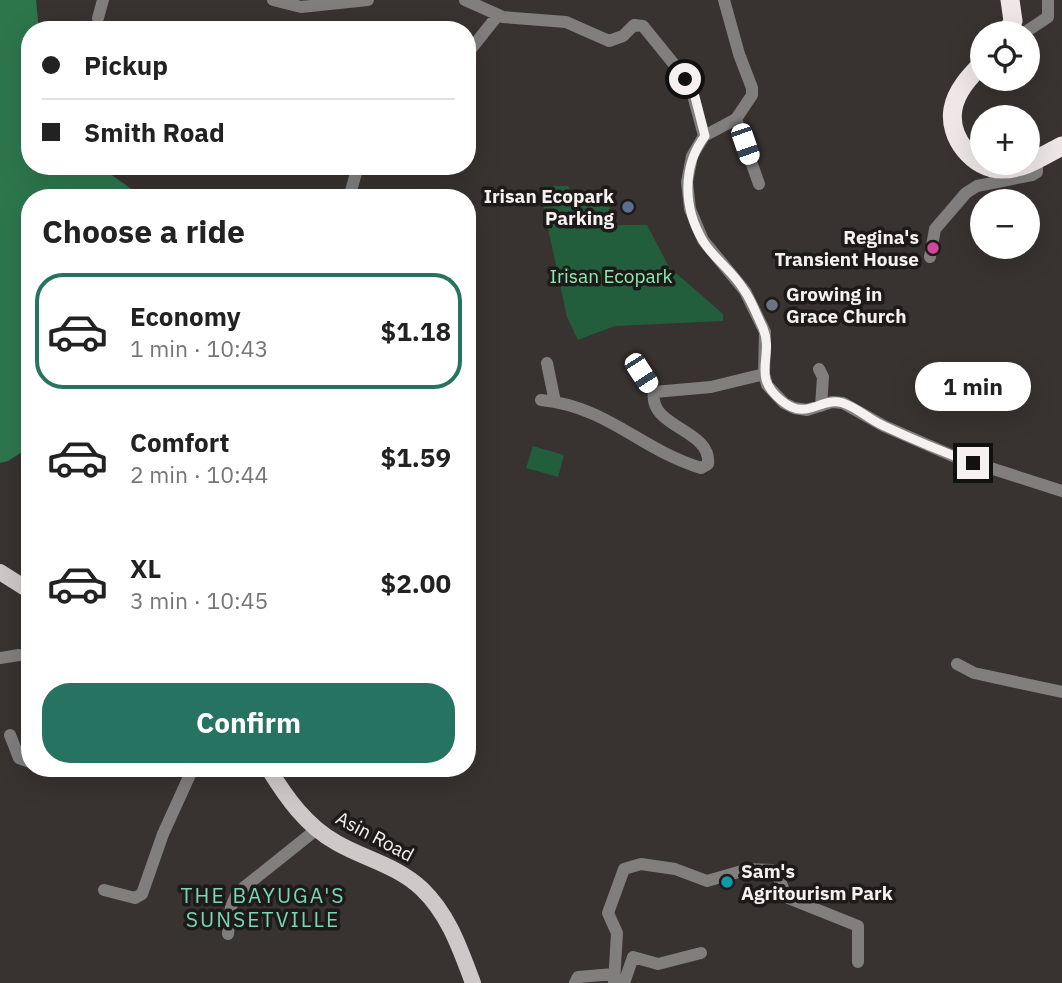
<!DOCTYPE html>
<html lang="en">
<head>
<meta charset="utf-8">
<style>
	:root { --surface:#fff; --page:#f6f6f6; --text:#222; --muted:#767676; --line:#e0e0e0; --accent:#257360 }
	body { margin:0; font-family:"IBM Plex Sans",sans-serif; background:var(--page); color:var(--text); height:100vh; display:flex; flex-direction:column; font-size:26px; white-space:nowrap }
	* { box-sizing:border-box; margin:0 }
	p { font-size:23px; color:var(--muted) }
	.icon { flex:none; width:38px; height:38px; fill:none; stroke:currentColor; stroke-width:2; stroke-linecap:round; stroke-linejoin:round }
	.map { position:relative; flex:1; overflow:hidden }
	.side { position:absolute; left:21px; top:189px; width:455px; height:588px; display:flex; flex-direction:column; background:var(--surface); border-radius:28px; box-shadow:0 7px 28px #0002 }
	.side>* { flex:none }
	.guide { position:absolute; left:21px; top:21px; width:455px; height:154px; border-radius:28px; box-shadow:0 7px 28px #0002; display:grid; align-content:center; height:154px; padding:0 21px; background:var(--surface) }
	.controls { position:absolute; left:970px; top:21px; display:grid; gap:14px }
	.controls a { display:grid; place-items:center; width:70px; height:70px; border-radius:50%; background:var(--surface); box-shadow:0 7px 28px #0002; font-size:35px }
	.end { position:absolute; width:32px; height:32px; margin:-16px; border:9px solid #f5f1f0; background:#111; box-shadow:0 0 0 4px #111 }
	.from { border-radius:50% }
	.bubble { position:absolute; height:49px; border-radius:24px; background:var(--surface); box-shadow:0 7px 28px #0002; font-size:23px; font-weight:700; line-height:49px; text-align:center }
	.car { position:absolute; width:21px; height:42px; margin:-21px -10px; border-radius:9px; box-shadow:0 0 5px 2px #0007; background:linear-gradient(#fff 24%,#345 0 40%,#fff 0 76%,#345 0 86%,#fff 0) }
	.guide b { display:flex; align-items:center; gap:24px; height:66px; font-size:26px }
	.guide b+b { border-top:2px solid var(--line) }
	.guide i { width:18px; height:18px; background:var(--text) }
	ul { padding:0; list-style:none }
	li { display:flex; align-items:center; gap:21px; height:116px; margin:0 14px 10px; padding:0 7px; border:4px solid transparent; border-radius:28px }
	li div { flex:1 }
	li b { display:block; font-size:26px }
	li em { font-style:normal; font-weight:700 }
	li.active { border-color:var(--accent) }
	li>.icon { width:63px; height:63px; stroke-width:1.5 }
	h2 { padding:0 21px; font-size:32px; line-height:84px }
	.primary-button { display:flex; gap:14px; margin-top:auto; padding:14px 21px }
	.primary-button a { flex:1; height:80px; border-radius:28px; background:var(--accent); color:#fff; font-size:28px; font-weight:700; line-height:80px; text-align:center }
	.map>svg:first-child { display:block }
	.green { fill:#235e3c }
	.forest { fill:#2d764c }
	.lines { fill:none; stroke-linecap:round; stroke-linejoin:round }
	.minor { stroke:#817e7e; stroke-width:12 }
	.major { stroke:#cfc8c9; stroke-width:16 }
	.highway { stroke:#eee6e7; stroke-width:19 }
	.route { stroke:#f5f1f0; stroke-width:9 }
	.service-dot { fill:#5c6f8a; stroke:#1d1a19; stroke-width:2.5 }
	.hotel-dot { fill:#d1479c; stroke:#1d1a19; stroke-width:2.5 }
	.worship-dot { fill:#6b7280; stroke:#1d1a19; stroke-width:2.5 }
	.culture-dot { fill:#0f9aa8; stroke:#1d1a19; stroke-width:2.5 }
	.labels { text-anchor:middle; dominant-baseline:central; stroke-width:7; stroke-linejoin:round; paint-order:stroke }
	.poi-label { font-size:19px; font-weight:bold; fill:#f5f1f0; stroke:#1d1a19; text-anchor:end }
	.park-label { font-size:19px; fill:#89edaf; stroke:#1d1a19 }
	.street-label { font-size:19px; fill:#f5f1f0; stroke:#1d1a19 }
	.neighbourhood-label { font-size:21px; letter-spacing:2px; fill:#78d6b9; stroke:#1d1a19 }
</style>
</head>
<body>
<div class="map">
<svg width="1062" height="983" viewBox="0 0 1062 983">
	<rect width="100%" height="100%" fill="#383230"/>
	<path class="green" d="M542,186h26l2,4h39l1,35h37l22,42 54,47v7l-108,5 -37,14 -11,-23 -25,-117z
		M533,446l31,9 -6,22 -32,-9z"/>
	<path class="forest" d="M0,0h36l3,30h-9v136h69l45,32h-114v249l-22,14 -8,2z"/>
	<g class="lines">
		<path class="minor" d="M273,0l28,7 67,-7
			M465,0l38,17 63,5 43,19 14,-5 11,-11 9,1 47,58 14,52
			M724,0l15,54 13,34v7l-16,24 -32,17 -12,20 -5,26 3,27 13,31 42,51 20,41 -1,42 3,11 17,18 10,5 13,2 25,-8 11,1 41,23 69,30 109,35
			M98,18l5,-18
			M1024,33l24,-16v-17
			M467,54l31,-39
			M736,119l23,65
			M349,198l9,-32
			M930,257l5,-28 31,-36 11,-7 55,-11 5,-3v-12
			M547,363l8,39
			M819,369l4,8 -2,29
			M641,373l13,19
			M541,400c68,7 98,49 160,68l7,-4c4,-35 -60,-36 -54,-72l57,-5 53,-13
			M0,658l19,-3
			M957,664l17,9 88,19
			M10,735l9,23 11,4
			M104,890l31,8 7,-4 21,-60 30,-66
			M228,934l3,-27 6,-14 80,-64
			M575,983l3,-6 36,-3
			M614,983l3,-50 -9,-20 16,-44 17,-5 34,5 32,12 42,-12 22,1 5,3 12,25 70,28v36
			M624,983l9,-26 25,7 43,-11"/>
		<path class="major" d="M0,572l30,19
			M268,768c18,29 38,58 69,75 28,16 61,23 85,46 27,26 38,60 51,94"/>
		<path class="highway" d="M1007,33l6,-12 -3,-21
			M982,64c-12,12 -26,27 -29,45 -5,28 20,60 49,60 23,0 40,-13 60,-23"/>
	</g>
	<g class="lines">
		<path class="route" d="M685,79l8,10 12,47c-23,30 -22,72 -2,105 11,18 30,30 41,49 8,11 13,26 19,38 12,29 -13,48 19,73 26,21 38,-5 61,2 15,5 27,17 41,23 30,14 59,26 89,37"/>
	</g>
	<circle class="service-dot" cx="628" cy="207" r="7"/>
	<circle class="hotel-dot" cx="933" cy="248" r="7"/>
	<circle class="worship-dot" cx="772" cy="305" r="7"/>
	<circle class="culture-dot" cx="727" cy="882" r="7"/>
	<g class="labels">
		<g class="poi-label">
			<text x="614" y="196">Irisan Ecopark<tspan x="614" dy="22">Parking</tspan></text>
			<text x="919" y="237">Regina's<tspan x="919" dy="22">Transient House</tspan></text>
			<text x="786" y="294" text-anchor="start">Growing in<tspan x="786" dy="22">Grace Church</tspan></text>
			<text x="741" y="871" text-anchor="start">Sam's<tspan x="741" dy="22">Agritourism Park</tspan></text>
		</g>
		<g class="park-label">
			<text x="611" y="276">Irisan Ecopark</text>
		</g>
		<g class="street-label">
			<text transform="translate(375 836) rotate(28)">Asin Road</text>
		</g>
		<g class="neighbourhood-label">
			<text x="263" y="895">THE BAYUGA'S<tspan x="263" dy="24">SUNSETVILLE</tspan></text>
		</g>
	</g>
</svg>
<div class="controls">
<a><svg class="icon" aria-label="locate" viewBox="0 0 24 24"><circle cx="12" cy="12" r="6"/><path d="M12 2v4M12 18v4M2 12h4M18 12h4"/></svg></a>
<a>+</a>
<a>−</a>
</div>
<i class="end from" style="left:685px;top:79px"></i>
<i class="end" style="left:973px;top:463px"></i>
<div class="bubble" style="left:915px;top:362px;width:116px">1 min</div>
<i class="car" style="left:745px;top:144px;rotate:161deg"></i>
<i class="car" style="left:641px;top:373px;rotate:147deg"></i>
<div class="guide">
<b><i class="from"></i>Pickup</b>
<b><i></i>Smith Road</b>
</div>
<section class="side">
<h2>Choose a ride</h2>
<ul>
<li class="active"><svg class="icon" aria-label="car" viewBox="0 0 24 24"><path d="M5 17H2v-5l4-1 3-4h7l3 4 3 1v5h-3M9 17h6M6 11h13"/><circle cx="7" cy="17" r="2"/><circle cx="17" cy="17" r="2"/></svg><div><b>Economy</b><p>1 min · 10:43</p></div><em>$1.18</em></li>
<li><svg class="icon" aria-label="car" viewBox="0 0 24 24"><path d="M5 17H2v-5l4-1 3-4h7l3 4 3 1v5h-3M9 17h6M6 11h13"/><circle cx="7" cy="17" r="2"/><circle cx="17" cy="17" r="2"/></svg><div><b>Comfort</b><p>2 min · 10:44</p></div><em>$1.59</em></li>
<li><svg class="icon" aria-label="car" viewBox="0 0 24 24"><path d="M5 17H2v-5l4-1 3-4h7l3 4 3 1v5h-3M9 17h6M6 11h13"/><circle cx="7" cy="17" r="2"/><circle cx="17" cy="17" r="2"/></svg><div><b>XL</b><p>3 min · 10:45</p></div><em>$2.00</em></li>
</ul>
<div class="primary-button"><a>Confirm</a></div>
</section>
</div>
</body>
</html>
